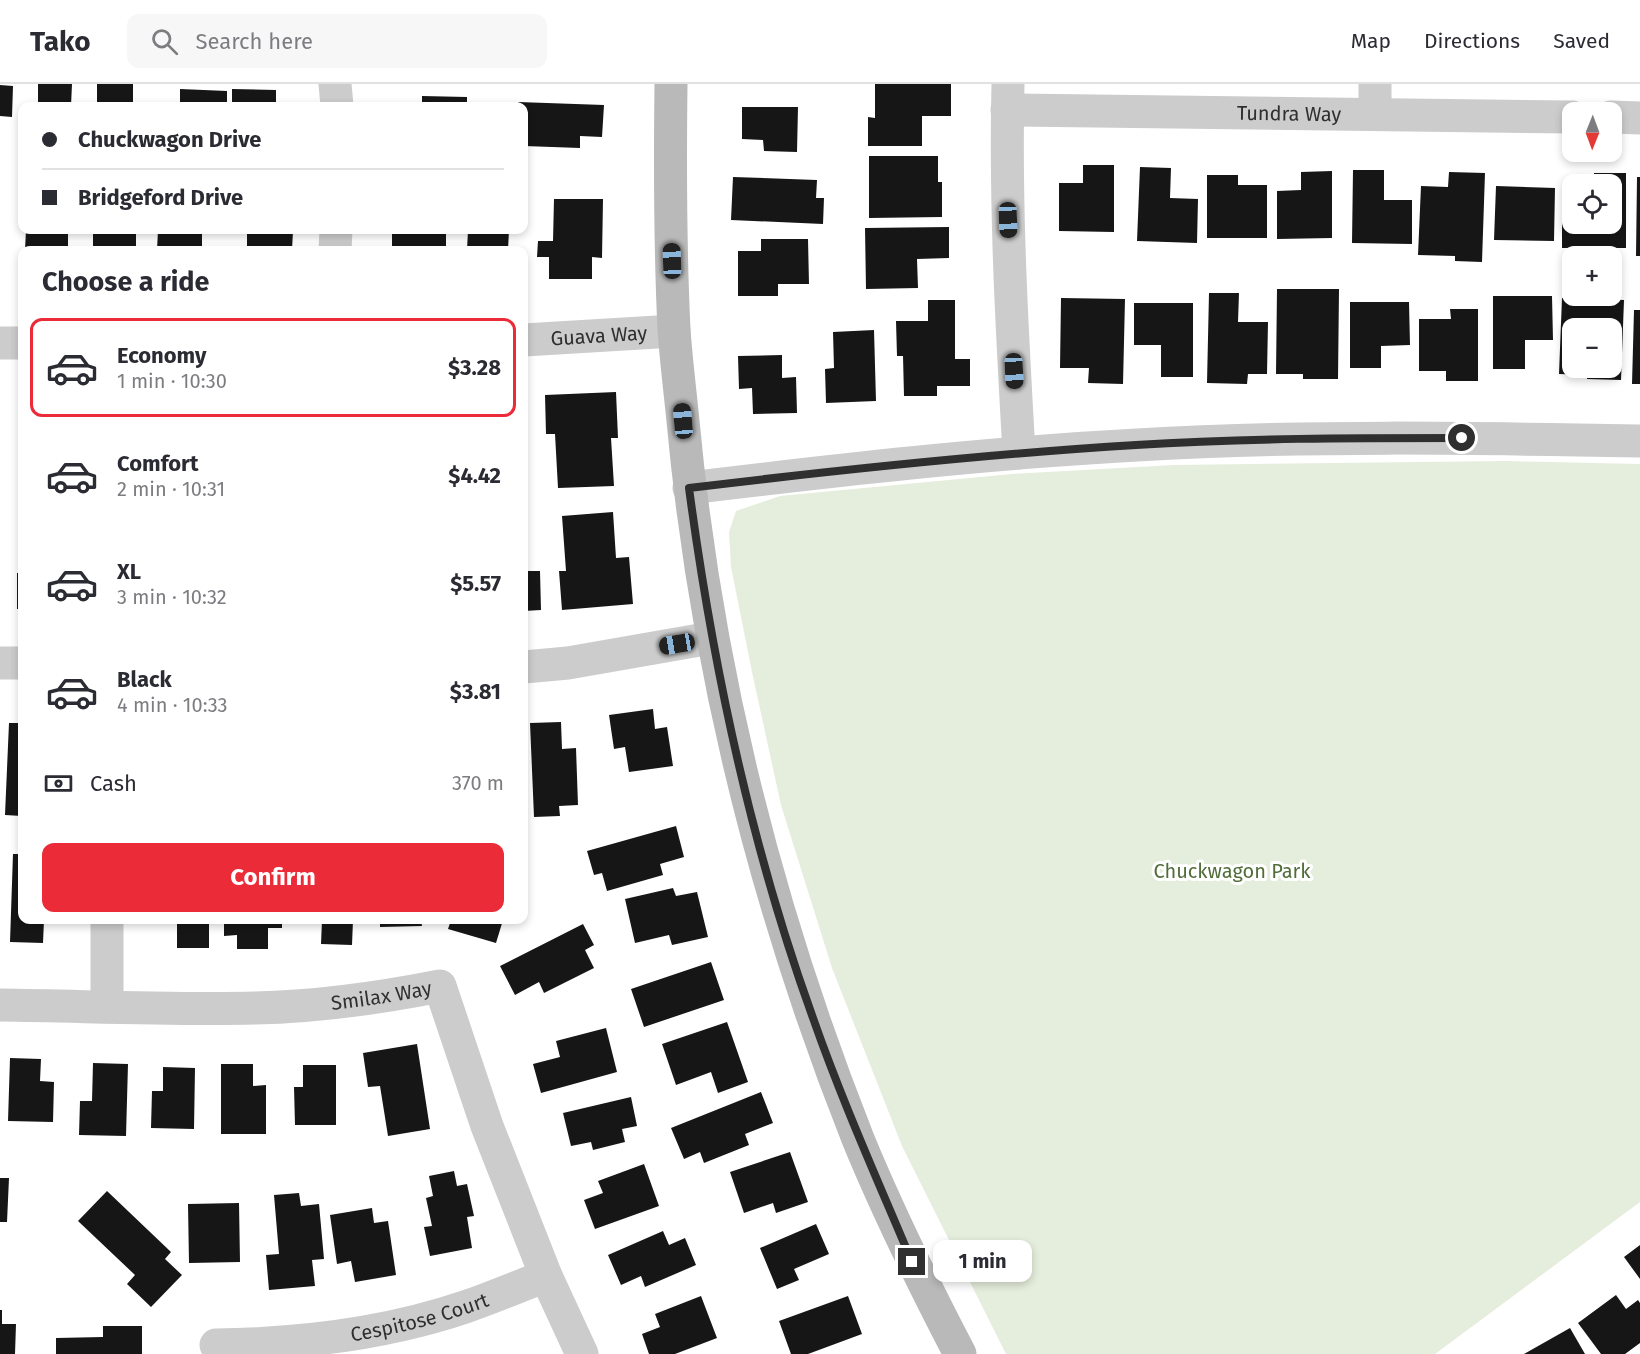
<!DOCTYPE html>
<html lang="en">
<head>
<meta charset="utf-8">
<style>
	:root { --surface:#fff; --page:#f7f7f7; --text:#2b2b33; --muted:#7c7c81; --line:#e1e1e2; --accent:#ec2b39 }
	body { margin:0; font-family:"Fira Sans",sans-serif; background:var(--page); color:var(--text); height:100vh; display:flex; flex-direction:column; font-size:22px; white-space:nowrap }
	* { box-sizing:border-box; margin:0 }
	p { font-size:20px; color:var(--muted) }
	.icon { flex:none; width:33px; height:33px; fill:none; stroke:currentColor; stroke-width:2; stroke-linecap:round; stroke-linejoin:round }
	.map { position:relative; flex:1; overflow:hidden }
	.sheet { position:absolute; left:18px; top:162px; width:510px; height:678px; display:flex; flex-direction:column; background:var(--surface); border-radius:12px; box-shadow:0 3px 9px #0003 }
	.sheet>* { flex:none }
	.top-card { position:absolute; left:18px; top:18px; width:510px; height:132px; border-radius:12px; box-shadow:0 3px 9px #0003; display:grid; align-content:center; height:132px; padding:0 24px; background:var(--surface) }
	.needle { width:39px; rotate:181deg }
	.controls { position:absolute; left:1562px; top:18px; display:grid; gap:12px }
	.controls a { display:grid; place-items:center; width:60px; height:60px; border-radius:12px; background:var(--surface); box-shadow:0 3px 9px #0003; font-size:30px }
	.end { position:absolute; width:27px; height:27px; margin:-14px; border:8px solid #2f2f2f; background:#fff; box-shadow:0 0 0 3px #fff }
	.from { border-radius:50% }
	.bubble { position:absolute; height:42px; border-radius:12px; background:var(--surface); box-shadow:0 3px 9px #0003; font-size:20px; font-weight:700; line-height:42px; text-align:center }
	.car { position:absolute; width:18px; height:36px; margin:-18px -9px; border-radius:8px; box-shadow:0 0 4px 2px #0007; background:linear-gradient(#222 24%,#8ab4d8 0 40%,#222 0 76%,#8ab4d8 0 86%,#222 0) }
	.top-card b { display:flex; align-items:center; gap:21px; height:57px; font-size:22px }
	.top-card b+b { border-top:2px solid var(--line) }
	.top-card i { width:15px; height:15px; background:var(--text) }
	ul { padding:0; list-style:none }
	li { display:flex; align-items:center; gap:18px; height:99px; margin:0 12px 9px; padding:0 12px; border:3px solid transparent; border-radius:12px }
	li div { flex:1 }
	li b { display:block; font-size:22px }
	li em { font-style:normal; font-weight:700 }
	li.selected { border-color:var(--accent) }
	li>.icon { width:54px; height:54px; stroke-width:1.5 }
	h2 { padding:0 24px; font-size:27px; line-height:72px }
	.pay { display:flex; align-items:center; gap:15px; height:66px; padding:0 24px; font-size:22px }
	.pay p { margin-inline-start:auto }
	.button { display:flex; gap:12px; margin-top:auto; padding:12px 24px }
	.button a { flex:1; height:69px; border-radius:12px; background:var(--accent); color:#fff; font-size:24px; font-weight:700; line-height:69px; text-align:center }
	header { display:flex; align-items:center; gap:36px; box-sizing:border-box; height:84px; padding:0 30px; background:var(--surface); border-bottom:2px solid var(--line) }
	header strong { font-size:28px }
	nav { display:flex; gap:33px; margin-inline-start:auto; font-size:21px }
	.search { width:420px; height:54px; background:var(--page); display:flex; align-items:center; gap:15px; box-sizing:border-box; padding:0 21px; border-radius:12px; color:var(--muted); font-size:22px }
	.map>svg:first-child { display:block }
	.green { fill:#e5eddc }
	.building { fill:#161616; fill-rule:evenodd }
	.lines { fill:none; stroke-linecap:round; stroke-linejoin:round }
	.street { stroke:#ccc; stroke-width:33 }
	.secondary { stroke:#b9b9b9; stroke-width:33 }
	.route { stroke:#2f2f2f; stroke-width:8 }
	.labels { text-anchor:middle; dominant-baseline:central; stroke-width:6; stroke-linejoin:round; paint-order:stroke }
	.street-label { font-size:20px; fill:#2f2f2f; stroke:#fff }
	.park-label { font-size:20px; fill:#526d3a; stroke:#fff }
</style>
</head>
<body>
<header>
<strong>Tako</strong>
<div class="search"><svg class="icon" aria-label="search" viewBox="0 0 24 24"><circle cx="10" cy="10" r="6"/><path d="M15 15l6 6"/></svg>Search here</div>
<nav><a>Map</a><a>Directions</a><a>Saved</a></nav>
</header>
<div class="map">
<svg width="1640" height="1270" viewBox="0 0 1640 1270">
	<rect width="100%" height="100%" fill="#fff"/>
	<path class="green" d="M1505,377l135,3v738l-205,152h-429l-104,-208 -70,-178 -51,-163 -29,-133 -21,-105 -2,-35 7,-21 44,-15 232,-22 162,-9z"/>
	<path class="building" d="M38,0h34l-1,22h-45v-3h12z
		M97,0h36v22h-36z
		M875,0h76v32h-29v30h-54v-29l7,1z
		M0,1l13,1 -1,31 -12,-1z
		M180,5l47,2v15h-47z
		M232,5l44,1v16h-44z
		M422,12l45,1v9h-45z
		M518,18l86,3 -2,32 -22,-1v12l-56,-2v-40h-6z
		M742,23h56l-1,45 -33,-1 -1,-11 -21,-1z
		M869,72h69v26h4v35l-73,1z
		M1083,81h31v67l-55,-1v-48h24z
		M1140,83l31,1 -1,30 28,1 -1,44 -60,-2z
		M1353,86h31v30h28v44l-60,-1z
		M1332,87v67l-55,1v-48l24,-1v-18z
		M1449,88l36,1 -3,89 -27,-1v-5l-37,-1 3,-69 27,1z
		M1594,89h32v75h-64v-49h10v25h39v-40h-17z
		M1207,91h31v10h29v53h-60z
		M733,93l84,3 -1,18h8l-1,26 -92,-4z
		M1637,93h3v79h-4z
		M1496,102l59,2 -1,53 -60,-1z
		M554,115h49l-1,59 -10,-1v22h-43v-22h-12l1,-16h15z
		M949,143v31l-32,1 1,29 -52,1 -1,-61z
		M26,146h42v20h-43z
		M93,146h43v20h-43z
		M158,146h44v20h-45z
		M247,146l46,1 -1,19h-45z
		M392,146h54v20h-54z
		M468,146h41l-1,20h-41z
		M761,155h47l1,45h-31v12h-40v-45h23z
		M1277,205h62l-1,90h-35v-5h-27z
		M1209,209h30l-1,29h30l-1,52h-19l-1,10 -40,-1z
		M1493,212h59l1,44h-28v29h-32z
		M1061,214l64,1 -2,85 -35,-1 1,-15h-29z
		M1562,214l62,2 -3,80 -34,-1v-4l-28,-1zM1572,244h39v40h-39z
		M928,216h27v59h15v27h-33v10h-33l-1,-40h-6l-1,-35h32z
		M1350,218h59l1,43 -29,1v22h-31z
		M1134,219h59v74h-32v-32h-27z
		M1450,225h28v72h-32v-10h-27v-52h32z
		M1634,226h6v74h-8z
		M874,246l2,71 -50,2 -1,-34 9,-1 -1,-36z
		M782,271v23l14,-1 1,36 -44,1 -1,-26 -13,1 -1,-33z
		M616,308l2,46h-7l3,48 -56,2 -3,-54h-9l-1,-39z
		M524,313h3v62h-3z
		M613,428l3,46 13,-1 4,47 -71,6 -3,-39h7l-4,-55z
		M524,455h3l1,32h12l1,39 -17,1z
		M17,489h5v36h-5z
		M653,625l2,20 12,-2 6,39 -44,6 -4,-25 -11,2 -5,-34z
		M561,638l1,27 14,-1 2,57 -19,1 1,10 -26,1 -4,-94z
		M9,639h13v93l-17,-1z
		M676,742l8,31 -24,7 3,11 -56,16 -5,-18 -8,2 -7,-24z
		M13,770h9v66h22l-1,23 -33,-1z
		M673,804l3,8 21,-4 11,45 -36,8 -3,-10 -34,8 -10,-44z
		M166,836h43v28h-32v-26h-11z
		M224,836h58v8h-14v21h-31v-14l-13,1z
		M322,836h31l-1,25 -31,-1z
		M380,836h41l1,6 -42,1z
		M451,836h52l-7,23 -48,-14z
		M583,840l11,21 -9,5 9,18 -50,25 -5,-11 -24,13 -15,-29z
		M711,878l13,38 -80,27 -13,-38z
		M727,938l21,60 -30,11 -7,-21 -35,13 -14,-41z
		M606,944l11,44 -76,21 -8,-29 27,-7 -4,-16z
		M417,960l13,85 -42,7 -8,-50 -12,1 -5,-34z
		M10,974l31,1 -1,22 14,1 -1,40 -45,-1z
		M93,979l35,1 -2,72 -47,-1 1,-34h12z
		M221,980h32v22l13,-1v49h-45z
		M303,981h33v60h-41l-1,-38h9z
		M163,983l32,1 -1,61 -43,-1 1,-37h11z
		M761,1008l12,31 -28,11 4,11 -45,18 -4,-11 -16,7 -13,-31z
		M631,1013l6,29 -15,3 3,13 -32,8 -2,-8 -20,4 -8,-33z
		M790,1068l18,50 -32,11 -3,-10 -29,10 -14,-41z
		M644,1080l15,42 -64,23 -11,-29 19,-7 -5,-12z
		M454,1087l3,15 10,-2 7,32 -7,1 5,31 -42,8 -6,-29 8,-1 -6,-28 7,-2 -4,-20z
		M0,1094h9l-2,44h-7z
		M107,1107l64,61 -6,7 17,16 -31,32 -24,-23 8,-9 -57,-54z
		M299,1109l2,13 18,-2 5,55 -12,1 3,26 -46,4 -3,-35 13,-1 -5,-59z
		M239,1119l1,59 -51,1 -1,-59z
		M372,1124l2,15 14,-2 8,54 -41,7 -4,-21 -14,3 -7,-49z
		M816,1140l13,30 -35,15 5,11 -22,9 -17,-41z
		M663,1147l6,14 16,-7 11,27 -51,22 -4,-11 -20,9 -13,-30z
		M1640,1161v34l-16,-22z
		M1616,1211l10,14 12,-9 2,3v40l-15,11h-24l-23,-31z
		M701,1212l16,42 -42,16h-26l-7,-20 18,-7 -5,-13z
		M848,1212l14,38 -54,20h-17l-12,-33z
		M0,1226h2v14h14l-1,30h-15z
		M103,1242h39v28h-86v-16l47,-1z
		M1570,1244l15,26h-61z"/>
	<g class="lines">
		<g class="street">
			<path d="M335,0l2,22"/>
			<path d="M1008,0c-3,123 4,246 11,369"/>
			<path id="s1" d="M1007,26l565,7"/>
			<path d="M1375,30v-30"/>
			<path d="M1611,33l29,1"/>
			<path d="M335,166l1,-20"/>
			<path id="s2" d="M524,256l150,-9"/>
			<path d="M0,259h22"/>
			<path d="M689,404c149,-18 298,-35 448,-43 168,-10 335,-7 503,-4"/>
			<path d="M0,579h22"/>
			<path d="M524,583l44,-4 143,-25"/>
			<path id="s3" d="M0,921c85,1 170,5 255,3 62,-1 124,-10 185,-22l47,140 59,150 36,78"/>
			<path d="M107,922v-86"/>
			<path id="s4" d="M216,1261c84,-1 169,-11 249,-38 27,-9 54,-21 81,-31"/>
		</g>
		<path class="secondary" d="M671,0c-1,82 -1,163 3,245 2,31 6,61 9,92 23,248 83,486 175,718 30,73 65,144 102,215"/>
	</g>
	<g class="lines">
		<path class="route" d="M912,1178c-34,-81 -70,-161 -99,-244 -62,-171 -100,-350 -124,-530 149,-18 297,-34 447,-43 108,-7 217,-7 326,-7"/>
	</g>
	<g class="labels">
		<g class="street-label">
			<text stroke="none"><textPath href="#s1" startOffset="282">Tundra Way</textPath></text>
			<text stroke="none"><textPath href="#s2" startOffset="75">Guava Way</textPath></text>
			<text stroke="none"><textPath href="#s3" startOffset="382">Smilax Way</textPath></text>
			<text stroke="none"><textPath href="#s4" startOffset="206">Cespitose Court</textPath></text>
		</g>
		<g class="park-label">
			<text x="1232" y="787">Chuckwagon Park</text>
		</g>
	</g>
</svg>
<div class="controls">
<a><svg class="needle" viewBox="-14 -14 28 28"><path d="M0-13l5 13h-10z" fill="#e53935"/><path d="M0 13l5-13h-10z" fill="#7c7c81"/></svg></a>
<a><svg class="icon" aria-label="locate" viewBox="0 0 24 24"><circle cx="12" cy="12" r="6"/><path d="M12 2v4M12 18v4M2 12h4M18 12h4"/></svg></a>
<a>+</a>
<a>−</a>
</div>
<i class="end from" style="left:1462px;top:354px"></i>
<i class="end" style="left:912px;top:1178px"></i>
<div class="bubble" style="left:933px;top:1156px;width:99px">1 min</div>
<i class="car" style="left:1008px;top:136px;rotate:178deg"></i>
<i class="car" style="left:672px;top:177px;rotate:358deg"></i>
<i class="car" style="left:1014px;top:287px;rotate:177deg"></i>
<i class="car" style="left:683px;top:337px;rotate:355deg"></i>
<i class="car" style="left:677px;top:560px;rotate:260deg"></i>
<div class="top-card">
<b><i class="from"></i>Chuckwagon Drive</b>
<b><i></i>Bridgeford Drive</b>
</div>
<section class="sheet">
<h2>Choose a ride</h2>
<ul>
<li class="selected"><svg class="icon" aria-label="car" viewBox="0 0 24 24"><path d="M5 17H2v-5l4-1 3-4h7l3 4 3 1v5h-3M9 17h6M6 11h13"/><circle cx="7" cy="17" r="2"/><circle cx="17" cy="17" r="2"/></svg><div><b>Economy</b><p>1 min · 10:30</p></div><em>$3.28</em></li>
<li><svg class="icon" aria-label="car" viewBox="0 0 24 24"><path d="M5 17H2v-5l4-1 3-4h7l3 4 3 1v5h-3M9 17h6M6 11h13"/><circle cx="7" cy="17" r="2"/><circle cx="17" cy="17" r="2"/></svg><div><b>Comfort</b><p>2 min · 10:31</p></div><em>$4.42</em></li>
<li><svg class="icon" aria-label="car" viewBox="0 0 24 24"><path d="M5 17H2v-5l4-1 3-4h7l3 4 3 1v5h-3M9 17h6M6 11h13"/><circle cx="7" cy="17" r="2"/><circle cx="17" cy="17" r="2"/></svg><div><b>XL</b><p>3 min · 10:32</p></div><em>$5.57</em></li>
<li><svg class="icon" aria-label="car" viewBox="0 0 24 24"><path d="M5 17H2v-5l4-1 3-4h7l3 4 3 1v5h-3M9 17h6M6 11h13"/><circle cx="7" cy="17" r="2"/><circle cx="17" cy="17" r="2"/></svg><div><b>Black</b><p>4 min · 10:33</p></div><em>$3.81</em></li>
</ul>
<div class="pay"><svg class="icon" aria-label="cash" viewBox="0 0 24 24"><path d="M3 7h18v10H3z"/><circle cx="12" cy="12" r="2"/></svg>Cash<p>370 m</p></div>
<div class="button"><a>Confirm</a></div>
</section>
</div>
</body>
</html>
